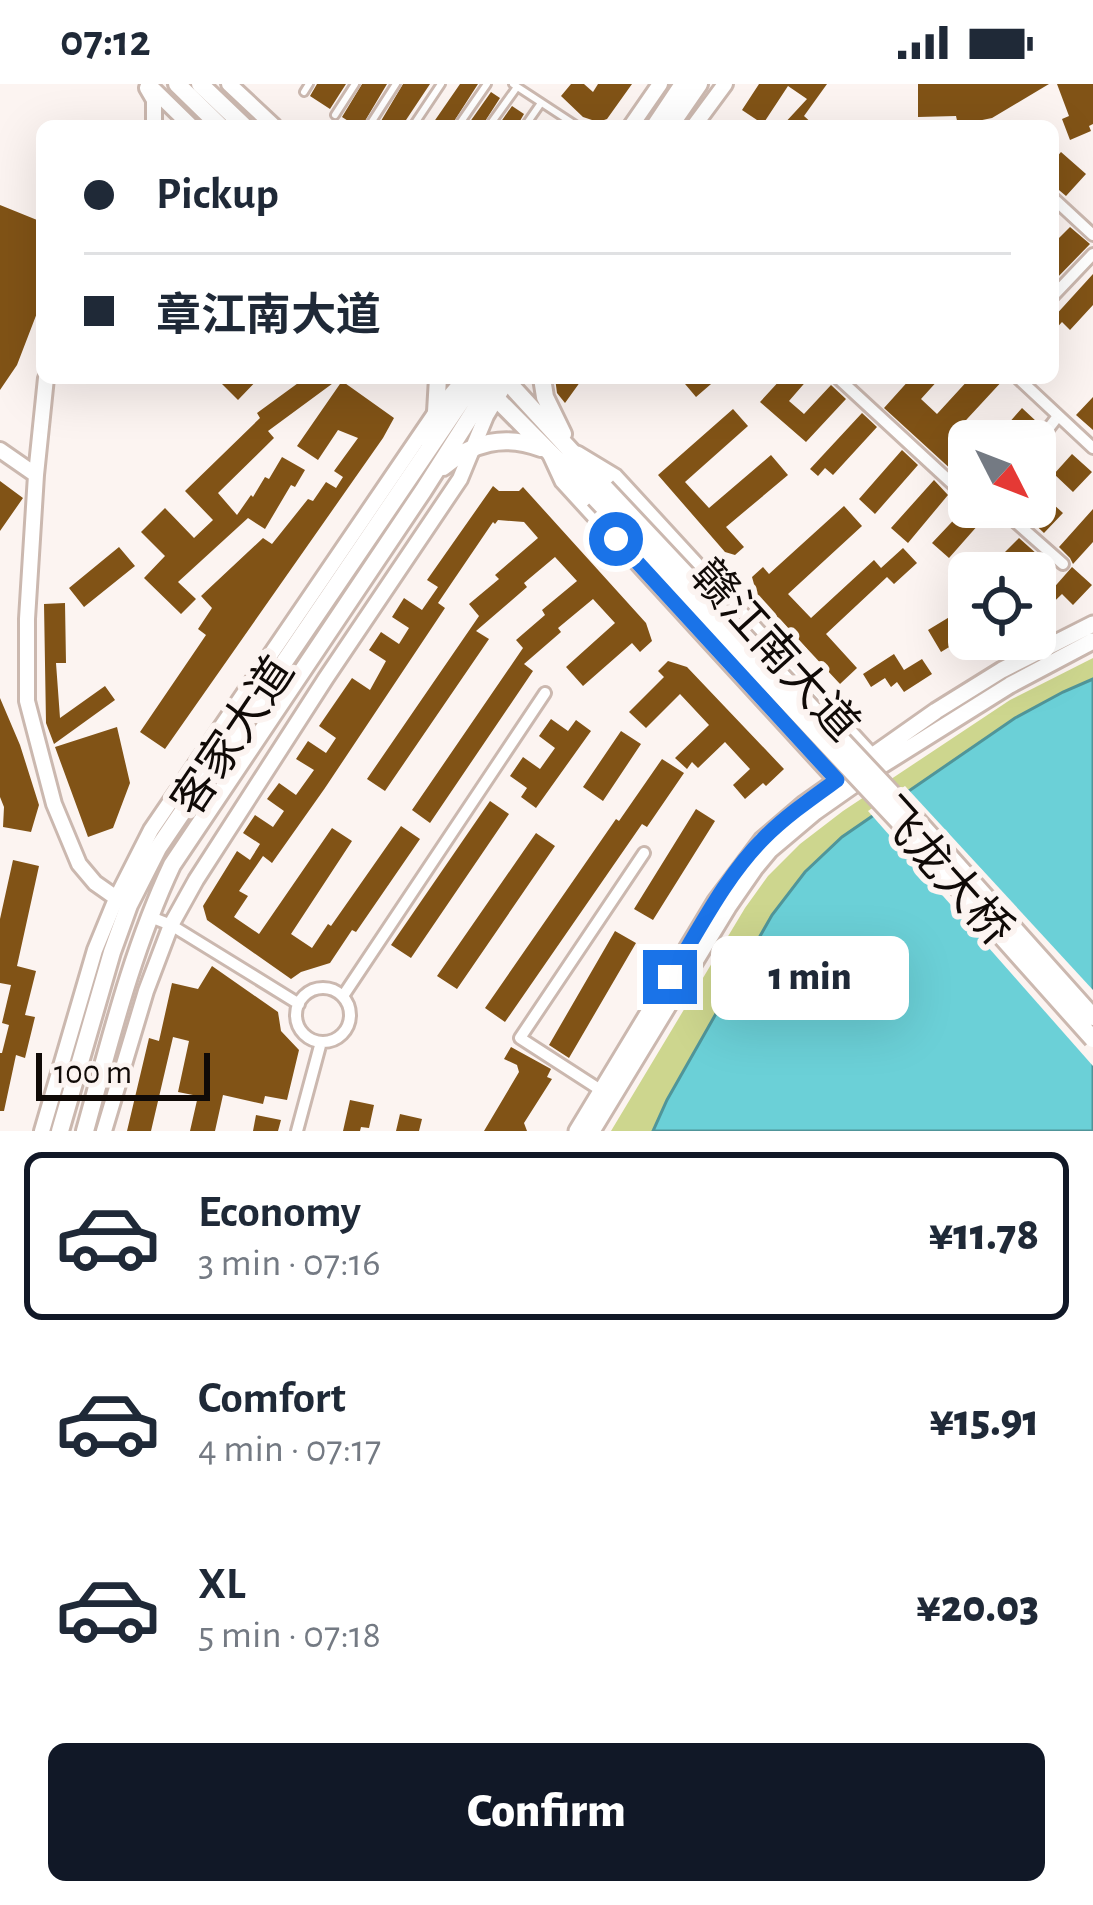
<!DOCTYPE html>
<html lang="en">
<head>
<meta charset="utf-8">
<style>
	:root { --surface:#fff; --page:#f6f6f7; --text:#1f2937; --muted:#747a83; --line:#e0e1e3; --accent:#111827 }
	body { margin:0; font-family:"Alegreya Sans","Noto Sans SC",sans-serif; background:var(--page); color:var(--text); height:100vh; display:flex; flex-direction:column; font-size:45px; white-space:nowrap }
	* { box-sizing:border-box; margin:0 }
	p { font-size:39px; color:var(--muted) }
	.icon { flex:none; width:66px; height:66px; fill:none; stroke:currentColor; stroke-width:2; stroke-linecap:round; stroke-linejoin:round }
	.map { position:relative; height:1047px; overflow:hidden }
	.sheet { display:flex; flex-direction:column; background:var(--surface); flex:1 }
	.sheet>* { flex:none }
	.banner { position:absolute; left:36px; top:36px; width:1023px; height:264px; border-radius:18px; box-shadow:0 12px 48px #0002; display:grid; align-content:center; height:264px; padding:0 48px; background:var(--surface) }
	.needle { width:78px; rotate:132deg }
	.buttons { position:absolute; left:948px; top:336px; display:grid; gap:24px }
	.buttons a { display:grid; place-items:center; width:108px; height:108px; border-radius:18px; background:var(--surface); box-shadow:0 12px 48px #0002; font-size:60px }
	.scale { position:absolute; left:36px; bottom:30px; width:174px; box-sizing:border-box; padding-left:12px; border:6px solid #100a07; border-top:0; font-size:33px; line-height:42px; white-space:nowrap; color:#100a07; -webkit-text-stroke:9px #fcf4f1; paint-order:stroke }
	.end { position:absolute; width:54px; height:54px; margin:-27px; border:15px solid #1a73e8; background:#fff; box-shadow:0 0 0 6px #fff }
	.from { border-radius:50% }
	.bubble { position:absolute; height:84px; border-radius:18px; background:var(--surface); box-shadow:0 12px 48px #0002; font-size:39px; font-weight:800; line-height:84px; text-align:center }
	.banner b { display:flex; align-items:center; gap:42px; height:114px; font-size:45px }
	.banner b+b { border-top:3px solid var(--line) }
	.banner i { width:30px; height:30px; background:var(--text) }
	ul { padding:21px 0 0; list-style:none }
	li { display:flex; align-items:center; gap:36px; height:168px; margin:0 24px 18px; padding:0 24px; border:6px solid transparent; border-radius:18px }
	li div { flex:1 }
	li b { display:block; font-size:45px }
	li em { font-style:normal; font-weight:800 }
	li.active { border-color:var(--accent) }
	li>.icon { width:108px; height:108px; stroke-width:1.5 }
	.button { display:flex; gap:24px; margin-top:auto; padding:24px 48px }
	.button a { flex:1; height:138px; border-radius:18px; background:var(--accent); color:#fff; font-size:48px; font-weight:800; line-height:138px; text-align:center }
	.status { display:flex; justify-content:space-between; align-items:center; height:84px; padding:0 60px; background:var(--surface); direction:ltr }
	.status svg { height:33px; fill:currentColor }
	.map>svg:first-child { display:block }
	.green { fill:#cdd68e }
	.water { fill:#6bd0d7; stroke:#509599; stroke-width:3 }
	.pier { fill:#fcf4f1 }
	.building { fill:#815316 }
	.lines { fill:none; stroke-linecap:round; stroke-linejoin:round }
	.service-casing { stroke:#cbb8af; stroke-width:12 }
	.minor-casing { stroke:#cbb8af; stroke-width:16 }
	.tertiary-casing { stroke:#cbb8af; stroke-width:20 }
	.secondary-casing { stroke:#cbb8af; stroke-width:21 }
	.primary-casing { stroke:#cbb8af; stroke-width:22 }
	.service { stroke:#fff; stroke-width:6 }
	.minor { stroke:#fff; stroke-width:10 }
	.tertiary { stroke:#fff; stroke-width:14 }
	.secondary { stroke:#fff; stroke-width:15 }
	.primary { stroke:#fff; stroke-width:16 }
	.primary-bridge-casing { stroke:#cbb8af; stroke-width:22; stroke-linecap:butt }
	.primary-bridge { stroke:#fff; stroke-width:16 }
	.route { stroke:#1a73e8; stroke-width:15 }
	.labels { text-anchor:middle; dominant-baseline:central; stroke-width:12; stroke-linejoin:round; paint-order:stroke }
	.street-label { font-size:45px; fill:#100a07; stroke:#fcf4f1 }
</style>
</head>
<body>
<div class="status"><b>07:12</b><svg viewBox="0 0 49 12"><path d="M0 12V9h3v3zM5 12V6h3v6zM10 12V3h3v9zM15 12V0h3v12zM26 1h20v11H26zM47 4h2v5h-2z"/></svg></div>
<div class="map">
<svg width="1093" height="1047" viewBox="0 0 1093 1047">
	<rect width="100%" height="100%" fill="#fcf4f1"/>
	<path class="green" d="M1093,574v21l-30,13 -48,26 -173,119 -37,35 -33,43 -105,185 -14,31h-42l134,-223 23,-32 32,-32 43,-33 167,-111z"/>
	<path class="water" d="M1093,595v452h-440l14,-31 105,-185 33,-43 37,-35 173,-119 48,-26z"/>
	<path class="pier" d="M905,702l188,204v76l-225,-255z"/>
	<path class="building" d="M317,0h29l-16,25 -20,-13z
		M362,0h25l-25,42h-6l-14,-9z
		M403,0h27l-28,42h-24z
		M460,0h18l-27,42h-20z
		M571,0h13l9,8 5,-8h34l-25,35 -9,3 -15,-5 -22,-21z
		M759,0h68l-23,32 11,10h-33l25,-27 -19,-13 -25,38 -21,-14z
		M918,0h131l-57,34 -34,7 -2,-9 -38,1z
		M1057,0h36v40l-4,2 2,5 -21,9 -8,-21 7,-3z
		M491,8l9,6 -18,28h-15z
		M512,22l12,8 -7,12h-19z
		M1061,68l25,22 -20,22 -13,-11v-24z
		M0,121l42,17v78l-25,65 -17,25z
		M1070,143l20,17 -37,38v-38z
		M1093,190v31l-23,25 -8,-8 -9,10v-14z
		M228,294h31l-21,22 -16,-16z
		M305,294h35l-72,53 6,7 -56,55 19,22 14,-20 2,2 12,-20 4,2 13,-22 23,13 -10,17 -4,-2 -26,44 -17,-11 -70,64 18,17 -15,15 -37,-36 21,-22 -24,-24 24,-24 29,30 19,-18 -28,-29 75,-73 -3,-5z
		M555,294h28l-18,25 -8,-10z
		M680,294h38l-22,19z
		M782,294h27l-20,23 15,13 27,-29 15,14 -40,43 -46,-40z
		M911,294h29l-19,21 16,15 33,-36h35l-50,54 14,13v10l-15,17 -70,-64z
		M342,297l52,37 -11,20 -218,311 -25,-17 66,-97 -8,-6 14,-21 -11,-12 62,-58 9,6 36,-45 5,2 13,-19 10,6 7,-11 -9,-6 24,-33 -20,-8 -20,30 -21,-14z
		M1093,313v33l-17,-15z
		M1022,324l15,14 -17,19h-27z
		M733,325l15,17 -63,56 24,26 62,-53 17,20 -62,52 18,20 -9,8 -10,-3 -67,-77z
		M862,329l15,14 -44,48 -8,-7 -7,8 -8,-7z
		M902,366l16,15 -43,49 -16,-15z
		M1072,370l20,18 -19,20 -19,-18z
		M934,396l14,15 -40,48 -17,-15z
		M0,397l23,17 -23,33z
		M493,402l6,5h20l4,-4 123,136 6,18 -12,11 -8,-9 -49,43 -17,-19 49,-44 -22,-24 -35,29 3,4 -37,32 9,7 -103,152 -18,-13 111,-162 -7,-8 29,-25 -3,-5 35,-29 -22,-24 -31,26 3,4 -51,44 13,8 -104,152 -18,-12 112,-163 -10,-12 30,-25 -4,-4 43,-37 -14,-16 -26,-2 -3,4 -2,-2 -55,81 7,5 -120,180 -53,75 -9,-7 -24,35 9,5 -14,21 25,17 73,-106 20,13 -61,93 21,14 16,-24 3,2 70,-100 19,13 -64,93 -4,-2 -22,33 -29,9 -10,7 -84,-59 -4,-14 34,-55 13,9 10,-16 -17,-11 12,-18 18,12 11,-16 -17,-12 12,-16 17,12 18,-25 -18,-11 12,-18 18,12 10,-15 -17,-12 33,-48 18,12 16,-29 -17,-11 12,-18 18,12 10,-16 -17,-11 12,-19 18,12 16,-23 -11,-7z
		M1043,411l20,18 -19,20 -19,-18z
		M844,422l18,20 -74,68 23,24 63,-58 7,8 22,-20 14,15 -23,21 -7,-7 -61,57 31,34 -17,16 -83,-89 -5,-18 11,-10 6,7z
		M965,424l14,16 -30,34 -17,-15z
		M1093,425v33l-20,22 -3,-6 -11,-11z
		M1019,454l19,17 -16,18h-38z
		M119,463l16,19 -51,41 -15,-19z
		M1072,483l20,18 -19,20 -11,-11 -27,26v-44l15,16z
		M65,519l1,60h-10l4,55 45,-32 10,14 -61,44 -8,-21 -2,-119z
		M961,526l8,14v11l-28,17 -13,-22z
		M894,570l10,16 18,-11 10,15 -28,18 -7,-10 -6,5 -6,-9 -14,9 -8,-13z
		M668,577l19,6 97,102 -18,17 -3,-3 -18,16 -12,-14 17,-16 -25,-27 -27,26 -6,-6 -5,7 -12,-11 34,-33 -29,-31 -34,34 -17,-16 35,-35 -6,-6z
		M0,614l20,47 19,60 -8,27 -28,-5 1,-20 -4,-10z
		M551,635l17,12 8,-11 15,11 -55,77 -15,-11 6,-9 -17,-12 13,-19 17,12 15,-21 -16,-12z
		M117,643l13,56 -17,45 -25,9 -33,-90z
		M621,647l20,13 -38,57 -20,-14z
		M662,675l22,14 -37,54 -5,-3 -137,198 -20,-14 131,-189 3,2z
		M490,717l19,13 -98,144 -20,-13z
		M696,725l19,12 -62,99 -19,-11z
		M536,749l19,13 -98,143 -20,-13z
		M13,776l26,6 -22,100 19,5 -11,44 10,2 -10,41 -9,-3 -12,56h-4v-58h2l7,-28 -7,-2 9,-38 -11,-2v-64z
		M615,847l21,12 -67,115 -20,-13z
		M212,882l66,46 3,19 18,19 -12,50 -22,-4 -2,8 -40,-9 -8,36h-25l8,-35 -20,-4 11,-51 -16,-4 -22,94h-24l22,-93 10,3 13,-58 26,6z
		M511,963l40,22 -4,8 5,2 -28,44 3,8h-43l35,-59 -2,-7 -13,-6z
		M350,1016l24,5 -5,23 -8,-1 -1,4h-17z
		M400,1030l22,5 -3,12h-23z
		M256,1031l25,5 -3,11h-25z"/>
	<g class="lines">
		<defs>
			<path id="service" d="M513,0l64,42
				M304,8l5,-8
				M335,31l20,-31
				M369,42l27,-42
				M413,42l28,-42
				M458,42l29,-42
				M489,42l28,-39
				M525,42l16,-23"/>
			<path id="minor" d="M1053,114l40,37
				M1053,212l40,-42
				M838,294l131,121
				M1018,294l75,70
				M1035,362l23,-30
				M977,423l13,12 20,-2 53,47
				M148,832l23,9 128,79
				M296 931a27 27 0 1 1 54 0a27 27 0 1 1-54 0Z
				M343,912l202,-303
				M602,1007l-82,-53 124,-185
				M297,1047l24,-89"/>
			<path id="tertiary" d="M148,0l43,42
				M229,0l45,42
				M147,4l7,12v26
				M631,42l29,-42
				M694,42l31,-42
				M46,294l-10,97 -9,144v82l27,103 25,60 16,19 27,19
				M0,366l36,25
				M42,1047l53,-181 21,-51 35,-69 285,-418 29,-34
				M104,1047l42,-140 25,-66 25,-45 130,-202 134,-199 26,-63 23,-38"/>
			<path id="secondary" d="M577,370l38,23 256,279
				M551,371l12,26 274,299
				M577,1047l139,-230 46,-61 42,-36 132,-93 66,-41 91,-46
				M592,1047l136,-224 27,-39 15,-18 45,-38 64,-45 131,-82 83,-44"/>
			<path id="primary" d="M177,0l43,42
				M200,0l44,42
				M655,42l28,-42
				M670,42l29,-42
				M504,294l101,110
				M542,294l3,19 18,37
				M481,299l114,115
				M429,358l7,-30 2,-34
				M443,383c30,-25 61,-33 98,-19
				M60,1047l52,-179 17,-47 29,-57 319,-470
				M85,1047c25,-90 47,-181 87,-266l251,-374 72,-113"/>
		</defs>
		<use href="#service" class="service-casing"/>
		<use href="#minor" class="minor-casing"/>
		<use href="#tertiary" class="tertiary-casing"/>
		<use href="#secondary" class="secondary-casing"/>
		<use href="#primary" class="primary-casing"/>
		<use href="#service" class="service"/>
		<use href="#minor" class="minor"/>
		<use href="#tertiary" class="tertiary"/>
		<use href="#secondary" class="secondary"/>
		<use href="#primary" class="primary"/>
		<defs>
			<path id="primary-bridge" d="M605,404l309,329 179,200
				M595,414l308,328 190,213"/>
		</defs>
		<use href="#primary-bridge" class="primary-bridge-casing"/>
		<use href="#primary-bridge" class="primary-bridge"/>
	</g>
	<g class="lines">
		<path class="route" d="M616,455l221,241c-25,18 -51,36 -73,58 -39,39 -65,92 -94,139"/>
	</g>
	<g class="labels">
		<g class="street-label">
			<text transform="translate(774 567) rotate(48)">赣江南大道</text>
			<text transform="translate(234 653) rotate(-56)">客家大道</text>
			<text transform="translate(943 788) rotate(48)">飞龙大桥</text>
		</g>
	</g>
</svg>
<div class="buttons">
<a><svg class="needle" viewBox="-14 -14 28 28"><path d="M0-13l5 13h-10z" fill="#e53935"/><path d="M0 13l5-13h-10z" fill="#747a83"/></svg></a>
<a><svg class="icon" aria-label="locate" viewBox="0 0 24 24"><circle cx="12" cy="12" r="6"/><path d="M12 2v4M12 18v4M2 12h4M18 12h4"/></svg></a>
</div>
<div class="scale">100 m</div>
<i class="end from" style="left:616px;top:455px"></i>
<i class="end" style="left:670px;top:893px"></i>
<div class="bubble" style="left:711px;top:852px;width:198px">1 min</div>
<div class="banner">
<b><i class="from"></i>Pickup</b>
<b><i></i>章江南大道</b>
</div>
</div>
<section class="sheet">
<ul>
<li class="active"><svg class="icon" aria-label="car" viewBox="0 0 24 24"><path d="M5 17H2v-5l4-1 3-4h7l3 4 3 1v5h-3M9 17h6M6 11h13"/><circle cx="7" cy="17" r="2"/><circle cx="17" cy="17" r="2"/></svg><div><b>Economy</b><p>3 min · 07:16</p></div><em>¥11.78</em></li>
<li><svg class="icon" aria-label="car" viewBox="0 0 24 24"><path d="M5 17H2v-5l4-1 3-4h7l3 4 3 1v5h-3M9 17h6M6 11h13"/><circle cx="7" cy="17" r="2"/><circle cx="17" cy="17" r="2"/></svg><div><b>Comfort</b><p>4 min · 07:17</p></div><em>¥15.91</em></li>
<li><svg class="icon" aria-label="car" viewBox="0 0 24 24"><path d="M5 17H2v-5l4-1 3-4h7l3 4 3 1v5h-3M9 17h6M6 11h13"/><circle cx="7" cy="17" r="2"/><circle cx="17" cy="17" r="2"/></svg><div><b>XL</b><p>5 min · 07:18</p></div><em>¥20.03</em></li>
</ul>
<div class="button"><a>Confirm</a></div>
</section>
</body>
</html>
